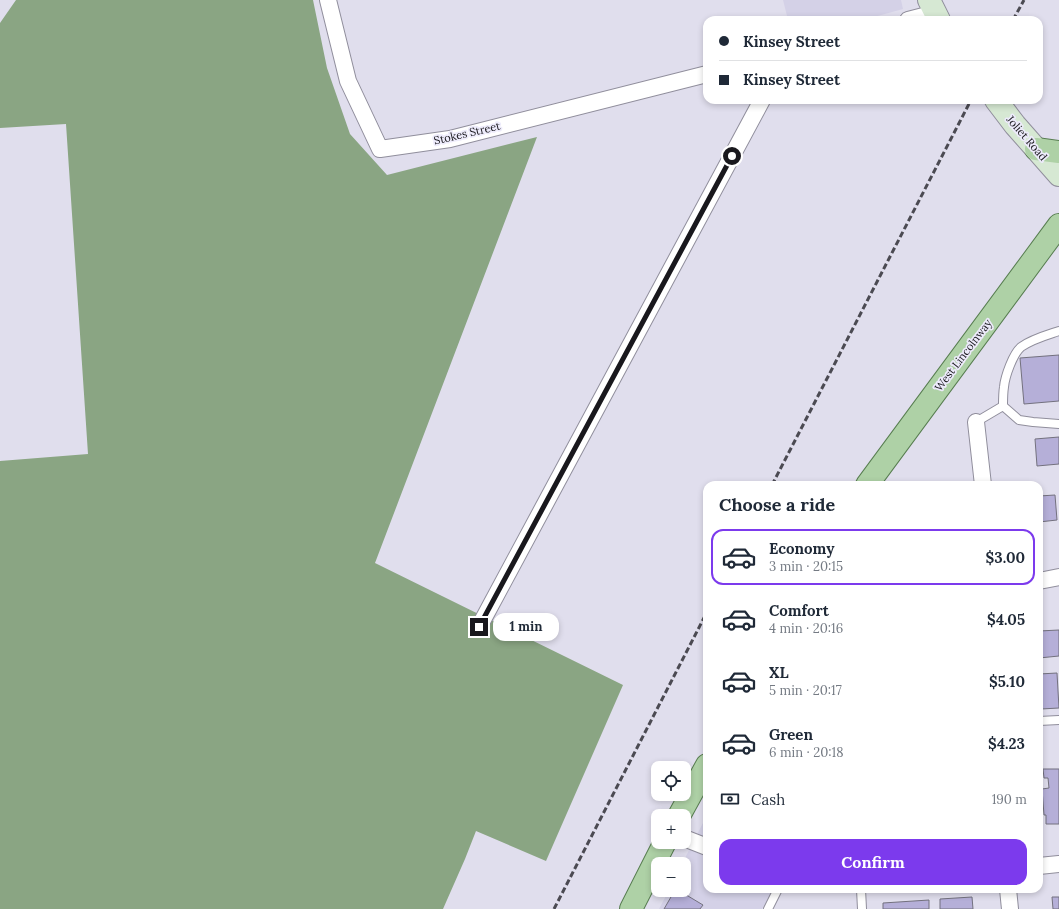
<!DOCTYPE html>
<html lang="en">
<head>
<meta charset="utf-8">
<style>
	:root { --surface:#fff; --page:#f2f2f3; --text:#1f2937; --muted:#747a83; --line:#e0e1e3; --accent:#7c3aed }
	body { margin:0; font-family:Lora,serif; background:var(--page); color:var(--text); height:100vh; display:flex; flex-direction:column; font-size:15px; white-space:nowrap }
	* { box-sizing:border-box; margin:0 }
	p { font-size:13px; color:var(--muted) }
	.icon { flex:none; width:22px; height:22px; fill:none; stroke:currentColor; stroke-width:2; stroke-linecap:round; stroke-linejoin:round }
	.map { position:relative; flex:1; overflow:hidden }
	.panel { position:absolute; left:703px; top:481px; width:340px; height:412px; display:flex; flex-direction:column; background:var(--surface); border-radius:12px; box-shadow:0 2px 6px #0003 }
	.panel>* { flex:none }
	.hud { position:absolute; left:703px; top:16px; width:340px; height:88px; border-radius:12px; box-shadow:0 2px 6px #0003; display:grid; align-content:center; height:88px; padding:0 16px; background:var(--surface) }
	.tools { position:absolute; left:651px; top:761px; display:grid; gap:8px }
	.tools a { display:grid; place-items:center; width:40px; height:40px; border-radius:8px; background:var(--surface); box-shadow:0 2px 6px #0003; font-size:20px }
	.end { position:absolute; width:18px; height:18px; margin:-9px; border:5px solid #19181d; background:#fff; box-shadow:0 0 0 2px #fff }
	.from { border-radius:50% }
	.bubble { position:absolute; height:28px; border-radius:12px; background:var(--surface); box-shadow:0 2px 6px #0003; font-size:13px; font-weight:700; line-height:28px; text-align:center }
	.hud b { display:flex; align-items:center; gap:14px; height:38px; font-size:15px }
	.hud b+b { border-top:1px solid var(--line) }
	.hud i { width:10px; height:10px; background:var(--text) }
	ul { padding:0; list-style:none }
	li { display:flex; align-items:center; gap:12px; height:56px; margin:0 8px 6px; padding:0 8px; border:2px solid transparent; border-radius:12px }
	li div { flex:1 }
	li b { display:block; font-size:15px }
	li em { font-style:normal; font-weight:700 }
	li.selected { border-color:var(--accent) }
	li>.icon { width:36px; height:36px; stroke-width:1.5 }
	h2 { padding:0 16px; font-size:18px; line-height:48px }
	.pay { display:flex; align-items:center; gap:10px; height:44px; padding:0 16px; font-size:15px }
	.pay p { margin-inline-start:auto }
	.action { display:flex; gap:8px; margin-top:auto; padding:8px 16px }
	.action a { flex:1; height:46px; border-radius:12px; background:var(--accent); color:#fff; font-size:16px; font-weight:700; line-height:46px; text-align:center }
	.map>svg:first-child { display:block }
	.built { fill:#d4d1e7 }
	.forest { fill:#8aa583 }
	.building { fill:#b5afd8; stroke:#73717e }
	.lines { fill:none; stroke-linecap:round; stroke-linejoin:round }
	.lane-casing { stroke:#908e9c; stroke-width:10 }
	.street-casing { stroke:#908e9c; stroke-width:18 }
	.secondary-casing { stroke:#908e9c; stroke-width:24 }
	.primary-casing { stroke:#577d50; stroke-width:24 }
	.lane { stroke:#fff; stroke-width:8 }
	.street { stroke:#fff; stroke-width:16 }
	.secondary { stroke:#d6e8d3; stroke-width:22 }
	.primary { stroke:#aed1a6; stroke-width:22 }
	.rail { stroke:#4b4a52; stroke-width:3; stroke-dasharray:6 3; stroke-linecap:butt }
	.route { stroke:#19181d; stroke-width:5 }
	.labels { text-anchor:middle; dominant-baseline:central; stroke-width:3.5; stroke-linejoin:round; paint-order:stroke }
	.street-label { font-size:11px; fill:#19181d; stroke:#edebfb }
</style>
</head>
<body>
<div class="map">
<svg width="1059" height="909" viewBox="0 0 1059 909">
	<rect width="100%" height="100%" fill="#e0deed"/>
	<path class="built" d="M783,0h118l2,9 -40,11h-75z
		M707,815v74h66l-11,20h-103l10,-19h15v-26h-2z"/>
	<path class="forest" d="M16,0h297l14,68 23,66 37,41 150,-38 -162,426 248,122 -77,176 -70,-30 -11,28 -22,50h-443v-448l88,-7 -22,-330 -66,4v-105z"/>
	<path class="building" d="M1059,355v46l-35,3 -4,-46z
		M1059,437v27l-22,2 -2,-27z
		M1055,495l2,25 -18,2v-26z
		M1059,630v26l-20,2v-27z
		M1057,673l2,35 -18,1v-9h-2v-26z
		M1043,769h16v55h-13v-9h-2l-2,-26 7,-1 -1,-10h-4z
		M675,890h3l25,15 -3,4h-36z
		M972,897l1,12h-33v-10z
		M1052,897h7v12h-6z
		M929,900v9h-46v-6z"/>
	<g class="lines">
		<defs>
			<path id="lane" d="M1003,406l16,14 14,2 26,2
				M976,422l27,-16c0,-7 0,-13 1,-19 1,-11 9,-33 17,-40 11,-8 26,-12 38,-16
				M1039,721l20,-1
				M861,889l1,20
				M768,909l10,-20"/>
			<path id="street" d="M328,0l20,81 32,68 70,-10 257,-65
				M908,20l27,-7
				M976,422l7,63
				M1039,581l20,-4
				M479,627l283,-527
				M684,838l23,9
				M1039,866l20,-2
				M1008,889l2,20"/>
			<path id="secondary" d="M929,0l10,20
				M996,100l19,25 44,50"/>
			<path id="primary" d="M1036,149l23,3
				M867,485l192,-260
				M679,816l28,-51
				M631,909l34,-67"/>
		</defs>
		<use href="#lane" class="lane-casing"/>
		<use href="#street" class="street-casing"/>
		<use href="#secondary" class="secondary-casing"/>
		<use href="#primary" class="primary-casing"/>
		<use href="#lane" class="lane"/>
		<use href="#street" class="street"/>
		<use href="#secondary" class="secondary"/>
		<use href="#primary" class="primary"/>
		<path class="rail" d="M1013,20l11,-20
			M772,485l199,-385
			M554,909l153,-297"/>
	</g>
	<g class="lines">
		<path class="route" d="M479,627l253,-471"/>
	</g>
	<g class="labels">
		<g class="street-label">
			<text transform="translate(467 133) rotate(-13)">Stokes Street</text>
			<text transform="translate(1027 138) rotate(49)">Joliet Road</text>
			<text transform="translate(963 355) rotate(-53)">West Lincolnway</text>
		</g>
	</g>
</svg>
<div class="tools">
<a><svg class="icon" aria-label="locate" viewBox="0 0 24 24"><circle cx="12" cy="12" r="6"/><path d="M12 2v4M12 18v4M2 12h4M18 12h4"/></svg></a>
<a>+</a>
<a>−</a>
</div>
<i class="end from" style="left:732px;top:156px"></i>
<i class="end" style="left:479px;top:627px"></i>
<div class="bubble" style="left:493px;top:613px;width:66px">1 min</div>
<div class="hud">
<b><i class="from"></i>Kinsey Street</b>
<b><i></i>Kinsey Street</b>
</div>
<section class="panel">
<h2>Choose a ride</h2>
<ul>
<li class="selected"><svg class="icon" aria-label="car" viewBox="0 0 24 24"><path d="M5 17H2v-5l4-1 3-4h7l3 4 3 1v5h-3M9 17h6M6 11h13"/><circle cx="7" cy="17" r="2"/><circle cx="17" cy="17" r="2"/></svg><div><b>Economy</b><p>3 min · 20:15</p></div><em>$3.00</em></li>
<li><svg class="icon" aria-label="car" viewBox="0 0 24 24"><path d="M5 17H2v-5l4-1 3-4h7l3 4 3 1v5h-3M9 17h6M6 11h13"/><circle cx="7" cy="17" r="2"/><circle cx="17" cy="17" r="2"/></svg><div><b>Comfort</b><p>4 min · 20:16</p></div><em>$4.05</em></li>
<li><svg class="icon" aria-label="car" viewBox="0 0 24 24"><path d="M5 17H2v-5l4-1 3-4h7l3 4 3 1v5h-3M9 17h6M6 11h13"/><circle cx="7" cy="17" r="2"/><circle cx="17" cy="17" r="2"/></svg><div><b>XL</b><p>5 min · 20:17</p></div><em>$5.10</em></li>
<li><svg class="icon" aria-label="car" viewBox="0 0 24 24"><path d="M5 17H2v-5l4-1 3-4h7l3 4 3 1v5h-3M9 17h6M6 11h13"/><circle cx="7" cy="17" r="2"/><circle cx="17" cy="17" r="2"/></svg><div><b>Green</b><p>6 min · 20:18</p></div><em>$4.23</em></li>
</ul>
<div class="pay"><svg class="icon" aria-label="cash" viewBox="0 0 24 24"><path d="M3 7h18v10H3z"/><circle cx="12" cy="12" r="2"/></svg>Cash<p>190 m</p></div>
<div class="action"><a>Confirm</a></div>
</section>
</div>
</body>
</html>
